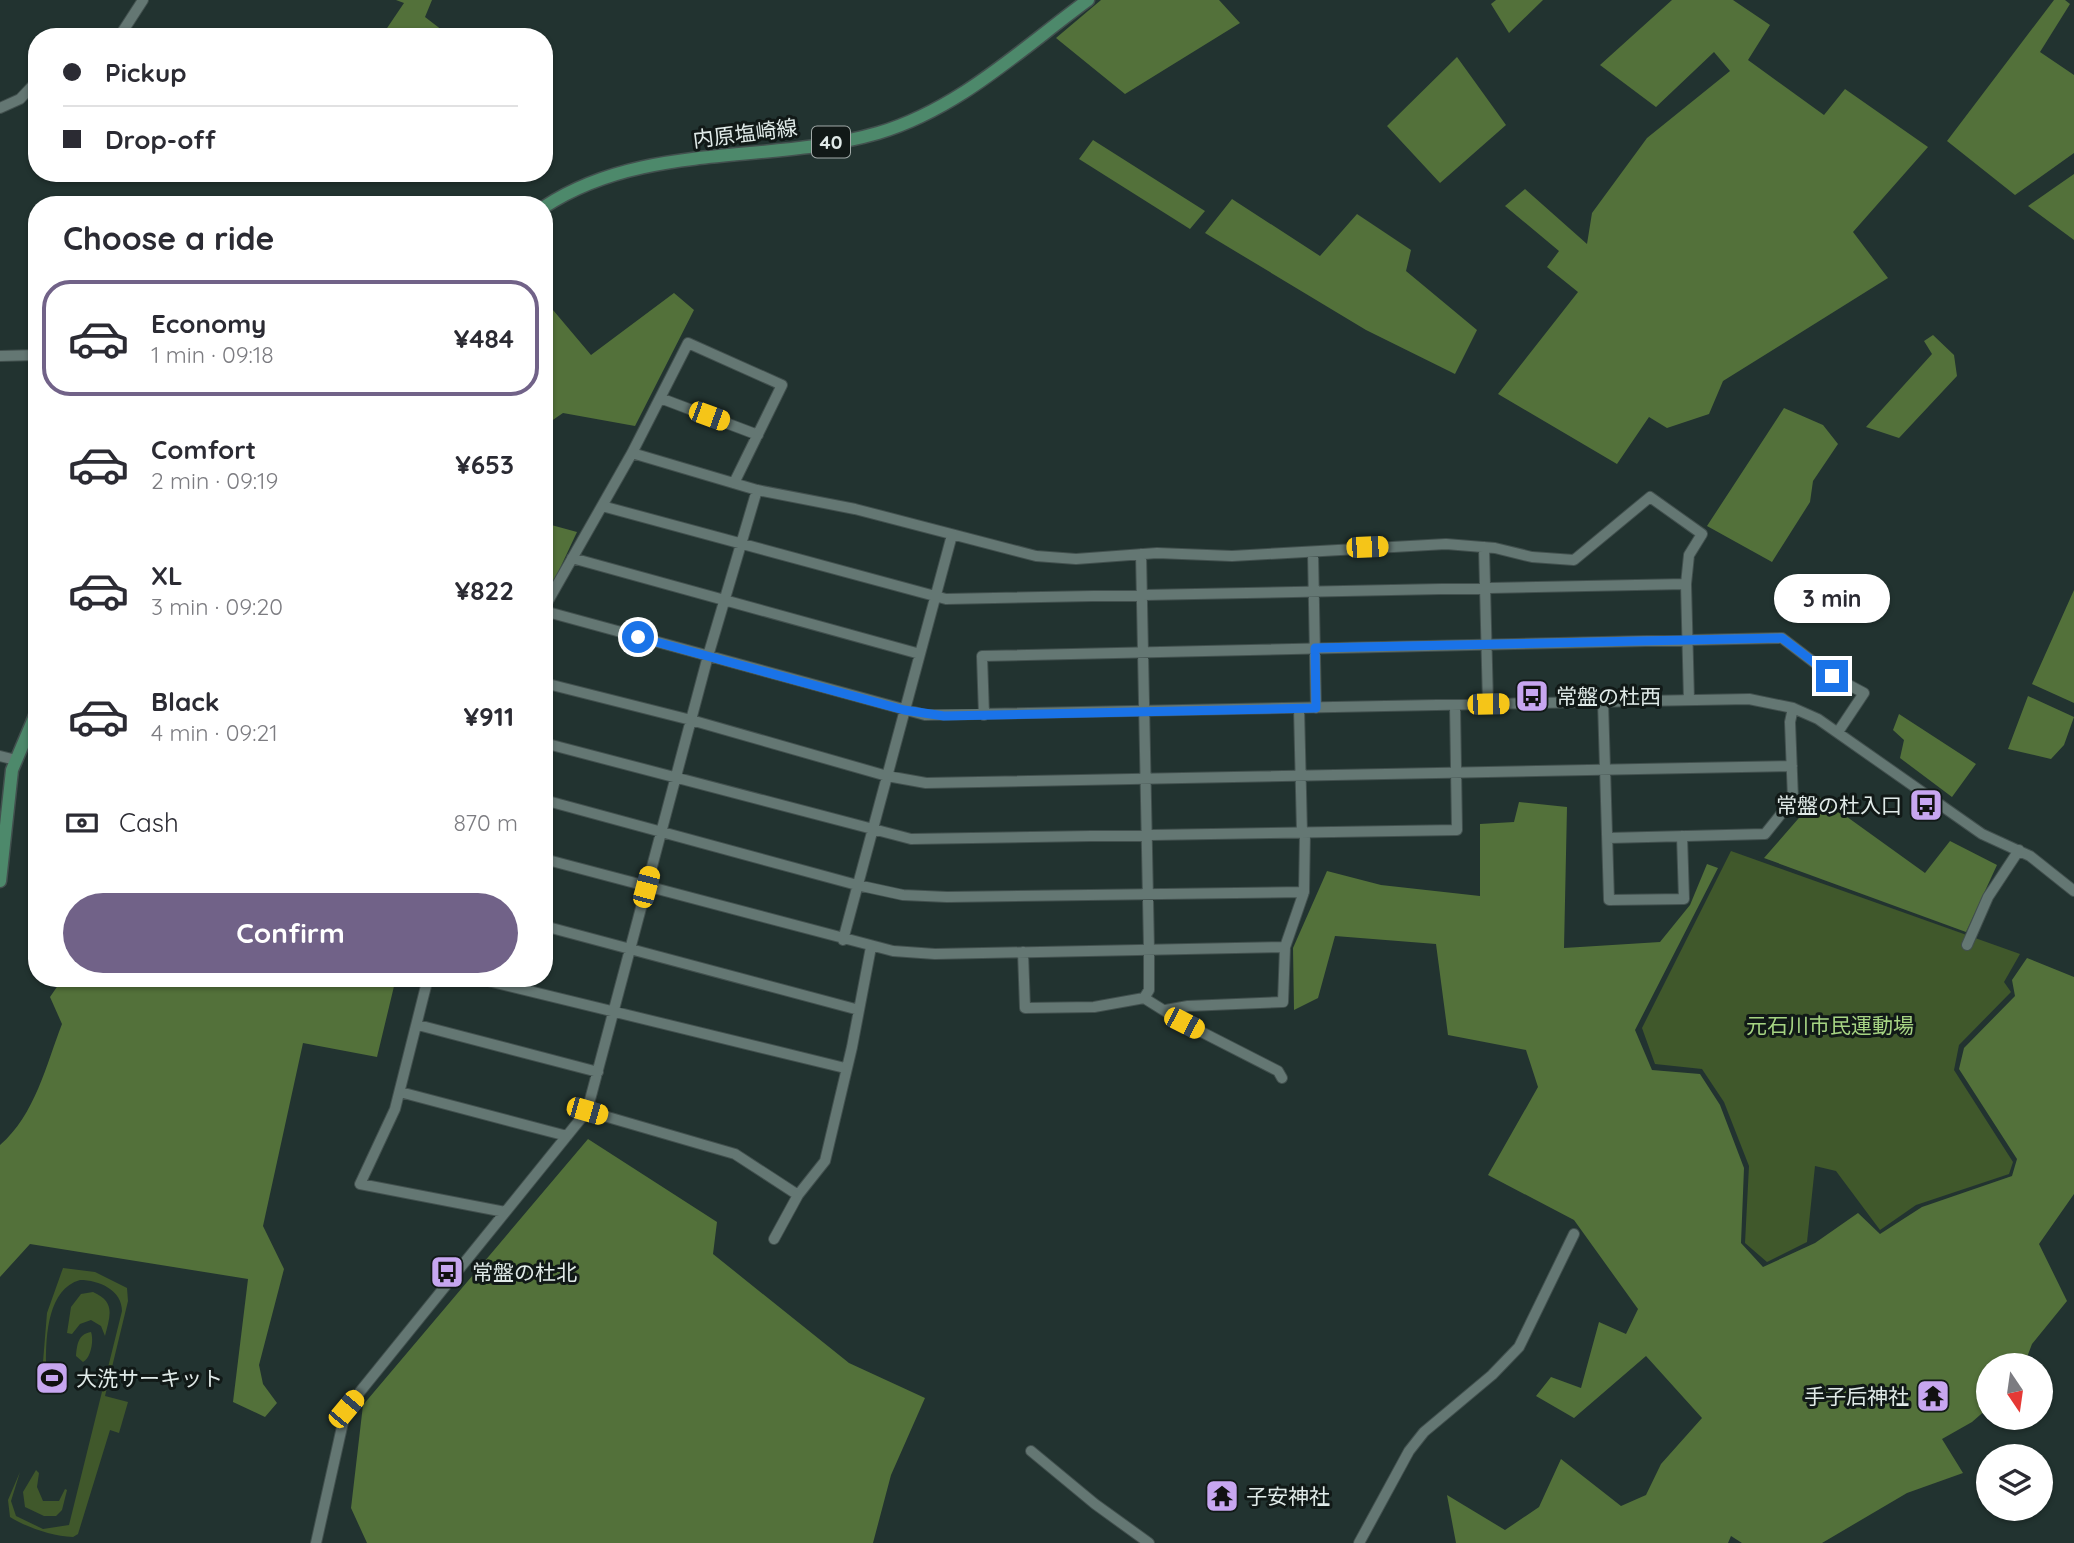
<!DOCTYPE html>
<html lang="en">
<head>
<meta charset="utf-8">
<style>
	:root { --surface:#fff; --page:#f2f2f3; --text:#2b2b33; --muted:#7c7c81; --line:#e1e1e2; --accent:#716288 }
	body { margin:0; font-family:Quicksand,"Noto Sans JP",sans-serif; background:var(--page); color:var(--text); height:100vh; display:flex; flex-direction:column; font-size:26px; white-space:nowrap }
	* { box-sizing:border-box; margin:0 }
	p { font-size:23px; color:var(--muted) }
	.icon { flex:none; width:38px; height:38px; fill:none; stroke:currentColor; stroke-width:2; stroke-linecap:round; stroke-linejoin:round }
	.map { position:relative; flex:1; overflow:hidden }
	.panel { position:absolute; left:28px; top:196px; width:525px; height:791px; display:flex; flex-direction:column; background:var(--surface); border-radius:28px; box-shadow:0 2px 5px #0004 }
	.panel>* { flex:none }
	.hud { position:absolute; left:28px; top:28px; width:525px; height:154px; border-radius:28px; box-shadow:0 2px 5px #0004; display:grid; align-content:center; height:154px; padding:0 35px; background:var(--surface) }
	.needle { width:46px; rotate:167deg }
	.buttons { position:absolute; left:1976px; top:1353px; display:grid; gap:14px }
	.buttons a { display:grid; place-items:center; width:77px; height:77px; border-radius:50%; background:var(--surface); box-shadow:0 2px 5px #0004; font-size:35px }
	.end { position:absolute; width:32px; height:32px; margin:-16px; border:9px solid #1a73e8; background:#fff; box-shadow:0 0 0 4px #fff }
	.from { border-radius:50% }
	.bubble { position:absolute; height:49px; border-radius:24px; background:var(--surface); box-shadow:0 2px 5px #0004; font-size:23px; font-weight:700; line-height:49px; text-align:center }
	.car { position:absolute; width:21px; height:42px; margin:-21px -10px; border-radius:9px; box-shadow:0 0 5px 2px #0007; background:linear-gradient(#f5c518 24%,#345 0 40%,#f5c518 0 76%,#345 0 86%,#f5c518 0) }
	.hud b { display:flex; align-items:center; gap:24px; height:66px; font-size:26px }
	.hud b+b { border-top:2px solid var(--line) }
	.hud i { width:18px; height:18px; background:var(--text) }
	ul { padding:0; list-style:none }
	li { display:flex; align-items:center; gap:21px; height:116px; margin:0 14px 10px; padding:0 21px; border:4px solid transparent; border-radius:28px }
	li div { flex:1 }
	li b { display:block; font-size:26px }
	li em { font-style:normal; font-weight:700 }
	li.active { border-color:var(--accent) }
	li>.icon { width:63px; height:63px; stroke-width:1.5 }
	h2 { padding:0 35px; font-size:32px; line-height:84px }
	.pay { display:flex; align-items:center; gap:18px; height:77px; padding:0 35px; font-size:26px }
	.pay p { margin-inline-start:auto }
	.action { display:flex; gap:14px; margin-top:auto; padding:14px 35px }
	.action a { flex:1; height:80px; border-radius:42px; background:var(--accent); color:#fff; font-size:28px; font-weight:700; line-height:80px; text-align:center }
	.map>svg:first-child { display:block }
	.green { fill:#40582b }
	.forest { fill:#53713a }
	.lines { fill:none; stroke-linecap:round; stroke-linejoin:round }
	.minor-casing { stroke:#42504e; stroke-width:12 }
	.major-casing { stroke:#42504e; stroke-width:15 }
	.minor { stroke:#647773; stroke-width:10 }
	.major { stroke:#4d896b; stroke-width:12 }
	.route { stroke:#1a73e8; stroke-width:9 }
	.labels { text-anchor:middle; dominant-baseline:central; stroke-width:6; stroke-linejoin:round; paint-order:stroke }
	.shield { fill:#111917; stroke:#a2aba9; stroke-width:2 }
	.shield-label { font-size:19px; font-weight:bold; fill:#e0eae8 }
	.street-label { font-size:21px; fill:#e0eae8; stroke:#111917 }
	.poi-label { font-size:21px; fill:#e0eae8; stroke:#111917; text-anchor:start }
	.park-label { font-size:21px; fill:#a6d483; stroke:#111917 }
</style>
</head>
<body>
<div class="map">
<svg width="2074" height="1543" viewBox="0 0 2074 1543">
	<rect width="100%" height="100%" fill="#223330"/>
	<path class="green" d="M1731,851l289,103 -16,28 7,10 -52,53 -5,25 59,92 -4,12 -93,31 -36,25 -44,-59 -21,-5 -8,76 -40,20 -22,-19 4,-77 -25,-64 -22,-33 -47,-5 -13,-36z
		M63,1268l32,4 32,16 1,13 -23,95 23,6 -9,31 -9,-3 -32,104 -5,3c-21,-1 -45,-9 -63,-20l-2,-17 12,-28 -9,29 5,15 27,13 26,-4 53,-214c0,-21 -23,-31 -42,-31 -32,9 -34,55 -34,82h-3l4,-49z
		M93,1292c23,10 17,24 12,44l-4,-10 -10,-6 -11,4 -8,10 -5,-1 4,-26 10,-13z
		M91,1332c3,8 0,26 -8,30l-7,-6c1,-11 2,-22 15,-24z
		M36,1470l3,3 -2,14 6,14h16l6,-12 2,1 -5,20 -6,6h-12l-19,-9 -2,-15z"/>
	<path class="forest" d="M396,0h36l-7,17 26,20h-70l23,-34z
		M1101,0h118l21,23 -115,71 -69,-56z
		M1496,0h47l-34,33 -18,-29z
		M1672,0h61l37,25 -22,35 76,55 21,-26 83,58 -75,85 35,46 -165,103 -14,33 -42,14 -18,-11 -32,47 -119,-70 80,-102 -31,-25 12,-16 -54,-45 20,-17 62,55 5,-31 55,-75 83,-67 -16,-19 -58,55 -56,-42z
		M2054,0h11l5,4 -30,48 34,23v78l-59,42 -68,-54z
		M1457,57l49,68 -66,58 -53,-57z
		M1093,140l112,71 -15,18 -111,-70z
		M2074,174v66l-46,-34z
		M1232,199l88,57 37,-42 54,36 -5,21 71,59 -22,44 -89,-44 -161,-97z
		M674,293l20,17 -59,116 -72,-13 -19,13v-120l9,4 38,45z
		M1933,335l21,20 3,21 -58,62 -33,-11 66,-73 -8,-13z
		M1784,408l39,17 15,19 -25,37 -3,21 -38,60 -65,-36z
		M544,523l33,9 -23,49 -10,-3z
		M2074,590v113l-42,-19z
		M2028,696l46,21 -10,28 -13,14 -43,-10z
		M1899,714l77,50 -24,33 -52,-39 4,-18 -11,-10z
		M1818,796l107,77 25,-32 47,24 -31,67 -202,-74z
		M1519,802l48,5 -3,141 96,-6 30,-37 17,-41 11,4 -83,162 17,40 48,4 20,31 24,63 -3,75 22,24 52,-24 43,-30 22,21 42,-27 90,-31 5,-17 -58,-90 5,-21 51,-52 -3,-16 15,-22 47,19v217l-35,50 28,57 -35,43 -8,21h-36v43l-16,14 -30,17 21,34 -56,20 -85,50h-80l-11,-7 -3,7h-272l-9,-48 58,35 34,-23 22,-48 60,47 25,-11 15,-31 41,-46 -56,-62 -72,62 -38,-22 15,-19 30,11 18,-66 27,12 12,-25 -64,-89 -86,-45 50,-88 -12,-37 -78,-15 -12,-91 -101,-8 -17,62 -24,12 -1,-62 34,-77 54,14 99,11v-72l34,-2z
		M63,978h333l-19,79 -74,-14 -40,183 21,43 -25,96 4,19 14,19 -12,14 -32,-15 15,-123 -218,-35 -30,33v-132c35,-30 46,-80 62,-121l-12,-27z
		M588,1139l129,83 -4,32 136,109 76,35 -34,77 -18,68h-506l-16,-35 12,-103z"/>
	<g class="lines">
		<defs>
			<path id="minor" d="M119,37l24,-37
				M0,108l20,-9 17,-18
				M0,356l37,-1
				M660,398l98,37
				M632,453l125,37 98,19 181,47 40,3 81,-6 75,3 214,-12 49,4 37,9 42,3 76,-63 52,37 -13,21 -3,29 3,116
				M602,506l344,93 740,-15
				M1484,547l4,157
				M1313,553l3,155
				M1141,554l8,395v41l-5,8
				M572,558l348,96
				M544,608l88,-155 56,-110 94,42 -48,98
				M544,611l381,104 824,-16 44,9 25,11 164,115 48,22 44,35
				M544,683l147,37 196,56 39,7 866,-17
				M1603,702l6,198 75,-1 -2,-63
				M1299,708l3,125
				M984,715l-2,-59 800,-18 50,38 32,17 -26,39
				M544,743l367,96 546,-9 -2,-125
				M0,756l16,4
				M544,800l313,85 46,10 44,2 357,-5
				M1608,838l157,-4 28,-35 -3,-77 3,-14
				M544,859l349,92 42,3 350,-7
				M544,926l315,84
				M843,940l109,-405
				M1967,945l21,-48 31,-47
				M1023,952l2,56 69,-1 50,-9 40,25 94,48 4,7
				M428,978l-33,131 -35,75 145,28
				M476,978l369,90
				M1166,1010l22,-4 95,-4 2,-55 19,-55 1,-59
				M418,1025l180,47
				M400,1092l167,44
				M587,1111l148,43 63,41
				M774,1239l24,-44 27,-34 27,-114 19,-100
				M1031,1451l64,53 54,39
				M316,1543l30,-134 241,-298 121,-455 49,-166
				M1359,1543l50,-92 15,-19 68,-57 27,-28 55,-113"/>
			<path id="major" d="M544,207c100,-66 224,-42 334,-74 81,-24 143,-84 210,-133
				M0,881l12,-111 25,-59"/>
		</defs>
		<use href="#minor" class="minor-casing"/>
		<use href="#major" class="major-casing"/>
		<use href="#minor" class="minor"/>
		<use href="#major" class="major"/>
	</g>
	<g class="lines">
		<path class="route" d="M638,637l266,73 40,6 372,-8 -1,-60 467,-10 50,38"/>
	</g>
	<defs>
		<symbol id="bus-square" viewBox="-11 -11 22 22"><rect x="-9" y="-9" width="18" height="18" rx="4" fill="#c7a6f0" stroke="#111917"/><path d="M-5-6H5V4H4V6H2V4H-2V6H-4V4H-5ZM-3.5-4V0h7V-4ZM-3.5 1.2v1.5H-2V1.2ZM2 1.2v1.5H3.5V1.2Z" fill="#111"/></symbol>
		<symbol id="stadium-square" viewBox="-11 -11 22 22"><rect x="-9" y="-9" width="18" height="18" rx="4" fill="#c7a6f0" stroke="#111917"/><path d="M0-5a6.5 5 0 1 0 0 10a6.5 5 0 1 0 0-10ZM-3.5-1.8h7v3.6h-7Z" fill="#111"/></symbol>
		<symbol id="temple-square" viewBox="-11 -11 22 22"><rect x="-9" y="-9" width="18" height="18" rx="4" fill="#c7a6f0" stroke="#111917"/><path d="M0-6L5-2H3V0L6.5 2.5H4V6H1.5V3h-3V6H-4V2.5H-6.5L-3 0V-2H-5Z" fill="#111"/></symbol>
	</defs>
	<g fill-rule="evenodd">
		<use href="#bus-square" x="1513" y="677" width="38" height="38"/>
		<use href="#bus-square" x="1907" y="786" width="38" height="38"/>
		<use href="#bus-square" x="428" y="1253" width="38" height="38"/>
		<use href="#stadium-square" x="33" y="1359" width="38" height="38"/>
		<use href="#temple-square" x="1914" y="1377" width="38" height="38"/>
		<use href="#temple-square" x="1203" y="1477" width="38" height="38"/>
	</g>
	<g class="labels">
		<rect class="shield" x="812" y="126.5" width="38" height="31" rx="5"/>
		<g class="shield-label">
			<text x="831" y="142">40</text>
		</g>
		<g class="street-label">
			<text transform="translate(745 133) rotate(-7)">内原塩崎線</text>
		</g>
		<g class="poi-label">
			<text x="1556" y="696">常盤の杜西</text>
			<text x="1902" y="805" text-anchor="end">常盤の杜入口</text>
			<text x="472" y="1272">常盤の杜北</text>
			<text x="76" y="1378">大洗サーキット</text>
			<text x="1909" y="1396" text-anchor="end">手子后神社</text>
			<text x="1246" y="1496">子安神社</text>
		</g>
		<g class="park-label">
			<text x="1830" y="1025">元石川市民運動場</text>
		</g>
	</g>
</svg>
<div class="buttons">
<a><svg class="needle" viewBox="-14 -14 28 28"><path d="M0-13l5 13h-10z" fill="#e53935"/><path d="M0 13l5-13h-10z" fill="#7c7c81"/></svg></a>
<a><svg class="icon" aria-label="layers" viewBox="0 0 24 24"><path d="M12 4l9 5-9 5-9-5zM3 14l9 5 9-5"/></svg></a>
</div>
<i class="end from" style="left:638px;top:637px"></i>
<i class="end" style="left:1832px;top:676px"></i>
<div class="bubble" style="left:1774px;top:574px;width:116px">3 min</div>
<i class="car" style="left:709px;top:416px;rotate:110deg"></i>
<i class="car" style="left:1367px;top:547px;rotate:88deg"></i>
<i class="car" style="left:1488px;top:704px;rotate:89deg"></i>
<i class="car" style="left:646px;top:887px;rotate:15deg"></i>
<i class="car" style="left:1184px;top:1023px;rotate:117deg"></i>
<i class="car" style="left:587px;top:1111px;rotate:106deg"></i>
<i class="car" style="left:346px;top:1409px;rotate:40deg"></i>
<div class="hud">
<b><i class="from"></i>Pickup</b>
<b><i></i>Drop-off</b>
</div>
<section class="panel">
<h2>Choose a ride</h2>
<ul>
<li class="active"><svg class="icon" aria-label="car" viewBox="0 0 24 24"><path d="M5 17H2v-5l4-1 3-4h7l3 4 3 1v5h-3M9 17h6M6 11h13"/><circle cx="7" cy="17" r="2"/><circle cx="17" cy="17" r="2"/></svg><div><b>Economy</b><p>1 min · 09:18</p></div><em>¥484</em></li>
<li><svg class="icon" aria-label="car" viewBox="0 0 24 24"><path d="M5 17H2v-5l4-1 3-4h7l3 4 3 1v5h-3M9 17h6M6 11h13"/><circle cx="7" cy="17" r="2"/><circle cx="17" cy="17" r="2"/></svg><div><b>Comfort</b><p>2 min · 09:19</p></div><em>¥653</em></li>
<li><svg class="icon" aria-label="car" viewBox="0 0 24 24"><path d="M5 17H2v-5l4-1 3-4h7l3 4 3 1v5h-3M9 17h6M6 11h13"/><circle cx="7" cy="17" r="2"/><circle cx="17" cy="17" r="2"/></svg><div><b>XL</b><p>3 min · 09:20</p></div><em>¥822</em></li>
<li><svg class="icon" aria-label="car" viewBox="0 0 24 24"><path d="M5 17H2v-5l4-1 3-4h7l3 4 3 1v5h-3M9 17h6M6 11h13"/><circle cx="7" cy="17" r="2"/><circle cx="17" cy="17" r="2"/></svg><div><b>Black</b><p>4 min · 09:21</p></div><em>¥911</em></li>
</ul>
<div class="pay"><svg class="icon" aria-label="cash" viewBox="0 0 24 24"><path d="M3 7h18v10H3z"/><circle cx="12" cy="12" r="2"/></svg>Cash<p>870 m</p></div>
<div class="action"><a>Confirm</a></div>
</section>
</div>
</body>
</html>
